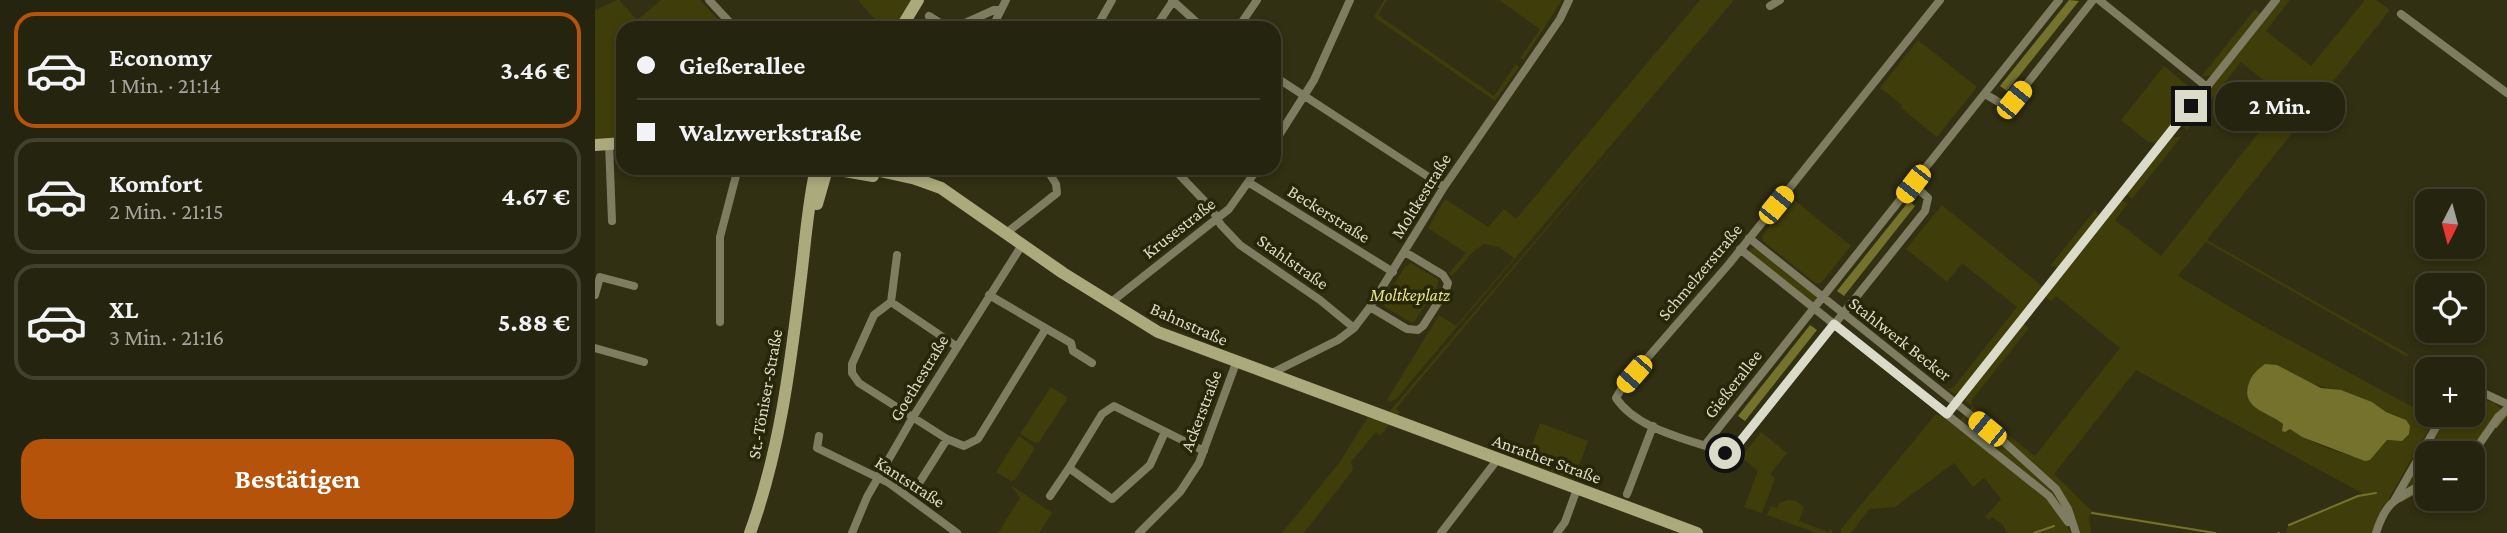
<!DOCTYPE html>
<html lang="de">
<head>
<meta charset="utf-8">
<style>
	:root { --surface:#25240e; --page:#31301c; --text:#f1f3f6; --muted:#a3a49e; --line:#42412e; --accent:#b45309 }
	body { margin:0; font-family:"Crimson Pro",serif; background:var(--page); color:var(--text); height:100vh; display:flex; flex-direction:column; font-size:26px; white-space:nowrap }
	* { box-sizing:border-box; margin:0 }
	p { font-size:23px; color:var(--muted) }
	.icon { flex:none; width:38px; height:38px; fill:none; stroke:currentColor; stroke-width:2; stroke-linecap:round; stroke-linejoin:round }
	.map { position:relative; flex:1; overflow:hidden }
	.side { display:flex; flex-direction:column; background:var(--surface); width:595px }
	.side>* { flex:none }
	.hud { position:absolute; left:21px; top:21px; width:665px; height:154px; border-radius:21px; box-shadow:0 4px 10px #0003,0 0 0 2px var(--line); display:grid; align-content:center; height:154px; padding:0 21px; background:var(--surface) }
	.needle { width:46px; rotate:186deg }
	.buttons { position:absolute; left:1820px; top:189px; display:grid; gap:14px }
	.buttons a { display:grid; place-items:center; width:70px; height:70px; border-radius:14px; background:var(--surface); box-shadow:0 4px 10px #0003,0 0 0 2px var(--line); font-size:35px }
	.end { position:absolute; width:32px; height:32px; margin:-16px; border:9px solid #dbdbc9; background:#111; box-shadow:0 0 0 4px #111 }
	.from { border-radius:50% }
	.bubble { position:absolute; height:49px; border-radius:21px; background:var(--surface); box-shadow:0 4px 10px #0003,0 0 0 2px var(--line); font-size:23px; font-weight:700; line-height:49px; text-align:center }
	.car { position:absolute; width:21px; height:42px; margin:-21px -10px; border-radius:9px; box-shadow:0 0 5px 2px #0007; background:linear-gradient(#f5c518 24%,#345 0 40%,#f5c518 0 76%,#345 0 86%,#f5c518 0) }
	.hud b { display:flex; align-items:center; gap:24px; height:66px; font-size:26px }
	.hud b+b { border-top:2px solid var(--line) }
	.hud i { width:18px; height:18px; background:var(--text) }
	ul { padding:12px 0 0; list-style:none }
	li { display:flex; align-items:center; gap:21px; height:116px; margin:0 14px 10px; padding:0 7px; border:4px solid var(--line); border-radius:21px }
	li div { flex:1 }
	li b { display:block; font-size:26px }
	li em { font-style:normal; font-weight:700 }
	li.on { border-color:var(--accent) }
	li>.icon { width:63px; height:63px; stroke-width:1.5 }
	.button { display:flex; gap:14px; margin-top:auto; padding:14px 21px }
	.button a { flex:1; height:80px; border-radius:21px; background:var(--accent); color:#fff; font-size:28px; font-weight:700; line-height:80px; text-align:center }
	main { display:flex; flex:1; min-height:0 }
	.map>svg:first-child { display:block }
	.green { fill:#3f3d09; fill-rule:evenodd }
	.water { fill:#75722d }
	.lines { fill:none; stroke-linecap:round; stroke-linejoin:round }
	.stream { stroke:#75722d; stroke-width:2 }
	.street { stroke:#7e7d61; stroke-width:8 }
	.secondary { stroke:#abaa7d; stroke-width:12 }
	.route { stroke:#dbdbc9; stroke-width:9 }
	.labels { text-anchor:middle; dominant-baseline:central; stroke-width:7; stroke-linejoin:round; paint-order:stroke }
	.street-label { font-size:18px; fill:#dbdbc9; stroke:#272608 }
	.park-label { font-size:18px; font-style:italic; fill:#e8e482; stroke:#272608 }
</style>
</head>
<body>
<main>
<section class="side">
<ul>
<li class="on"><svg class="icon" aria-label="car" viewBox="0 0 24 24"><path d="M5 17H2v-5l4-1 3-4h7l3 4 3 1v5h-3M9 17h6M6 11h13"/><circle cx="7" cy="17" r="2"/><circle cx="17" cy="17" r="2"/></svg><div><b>Economy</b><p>1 Min. · 21:14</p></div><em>3.46 €</em></li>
<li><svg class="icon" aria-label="car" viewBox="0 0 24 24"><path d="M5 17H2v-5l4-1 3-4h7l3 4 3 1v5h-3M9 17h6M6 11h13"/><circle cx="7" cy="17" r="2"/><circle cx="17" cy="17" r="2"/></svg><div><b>Komfort</b><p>2 Min. · 21:15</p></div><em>4.67 €</em></li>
<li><svg class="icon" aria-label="car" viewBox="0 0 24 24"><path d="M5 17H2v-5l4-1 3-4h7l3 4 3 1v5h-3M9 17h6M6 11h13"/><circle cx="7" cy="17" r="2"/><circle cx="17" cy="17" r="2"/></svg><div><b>XL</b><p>3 Min. · 21:16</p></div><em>5.88 €</em></li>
</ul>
<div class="button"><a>Bestätigen</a></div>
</section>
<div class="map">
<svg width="1912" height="533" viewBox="0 0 1912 533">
	<rect width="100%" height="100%" fill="#313012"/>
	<path class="green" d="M22,0h2l18,20 24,-20h39l26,28h-103v108l-28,4v-130z
		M263,0h54l-16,28h-14z
		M789,0h3l-9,15 116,81 22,-32 3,3 -24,34 -121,-84z
		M904,0h63l-38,59 -4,-1 20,-29z
		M1105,0h34l-338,399 -6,3 -3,-2 52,-85 17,11 58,-68 -15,-11 -15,-3 -11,8 -21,24 -3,-3 17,-20 -38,-25 17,-29 43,28 16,-18 12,10z
		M1686,0h9l-24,31 45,35 54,-66h11l14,10 -183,230 201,114 -1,3 -201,-115 -28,34 76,45 181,98 -46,79 2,2 -8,5 -9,28h-88l2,-8 74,-32 -226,-123 -82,104 38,37 129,22h-13l-115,-19 -4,2 2,17h-12l-22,-48 -26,-24 -62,-50 3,-5 -7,-5 2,-8 56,-70 6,5 -58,73 1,5 63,50 85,-108 -64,-52 -5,5 -7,-5 77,-96 7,3 -13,17 46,36 125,-158 -45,-36 -54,68 -5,-6zM1709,380c16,8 32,8 48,14 17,7 29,17 46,22l-3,25 -8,-1 -17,20c-24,-4 -61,-17 -80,-31l-8,1 1,-6 -4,-4z
		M1660,9l6,5 -49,61 -11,2z
		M1323,40l59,47 -40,50 -36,-29 1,-3 -22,-17z
		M1569,66l24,20 1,5 5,-5 -3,15 -34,42 -9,-1 -27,-22z
		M1049,113l-241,287 -7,9 4,3 -5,6 -16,-6 2,-3 9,2z
		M1576,137h10l-49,62 -6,-5z
		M1197,198l59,48 -30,37h-6l-52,-42 -1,-5z
		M1347,205l101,82 -82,104 -6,3 -8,-6h6l64,-81 -55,-44 -15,19 -41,-33z
		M1500,210l5,6 -41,51 -9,-1z
		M1160,247l58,46 4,4 -1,5 -4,1 -62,-49v-5z
		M816,263l28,17 -3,10 -22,32h-4l-25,-15 -2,-6 22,-34z
		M456,387l17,11 -29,44 -4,1 -15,-9z
		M1878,399l20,3 9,8 -33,43h-42v25l-29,18 49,-81h26z
		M1346,413l107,85 23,35h-64l-4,-8 -11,-8 -3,3 -4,-3 16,-18 -17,-21 -11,9 -19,-24 -59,44 -26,2 -18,24h-10v-4l95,-115 3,2z
		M1370,414c34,28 80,56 99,96l-14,-17 -90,-73z
		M773,417l22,7 -10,12 -4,-4 -25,30 2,8 -49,63h-22l57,-70z
		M945,423l48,18 -14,39 -48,-18z
		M1166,432l26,21 -17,21 5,4 -13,35 -18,-6 14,-36 -17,-14z
		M424,436l14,10 1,4 -19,30 -4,1 -15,-9z
		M416,485l41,28 -13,20h-41l22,-35z
		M1193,500l8,1 8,6 -5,14 29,11 3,-3 1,4h-16l-49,-18 4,-9 6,2 2,-5z"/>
	<path class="water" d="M1474,0l10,1 -72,90 -7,-5z
		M1314,201l6,5 -71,90 -7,-5z
		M1215,325l7,5 -72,91 -7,-5z
		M1670,364l12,1 44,23 20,2 31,12 14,10 20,8 4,6 -1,8 -7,7 -15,-1 -17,20 -5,1 -63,-24 -12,-8 -5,3 -3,-1 1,-7c-14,-12 -41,-15 -35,-38 3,-11 9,-16 17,-22z"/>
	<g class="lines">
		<path class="stream" d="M1901,427l10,-12
			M1878,459l10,-13
			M1806,501l26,-15
			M1497,513l123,20
			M1694,525l69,-29 18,-3
			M1439,533l20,-7
			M1683,533h1"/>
		<path class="street" d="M114,0l26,28
			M577,0l31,28
			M1504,0l108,87
			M1175,6l10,-6
			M1806,14l106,79
			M334,16l19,12
			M359,28l40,-18h7
			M397,28l14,-28
			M501,28l16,-28
			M560,28l18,-27
			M643,28l19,-28
			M679,76l170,111
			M1390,94l17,10 12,-4 79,-100
			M14,143l3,78
			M679,143l40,-63 36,-80
			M488,168l1,2
			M578,168l38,40 10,17 19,20 80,55 34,28
			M320,181l4,-8 7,-5
			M653,182l145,90
			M1318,184l15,14 -3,13 -192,240 -10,1c-34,-13 -86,-22 -107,-54l7,-12 106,-122 211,-264
			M410,234l52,-41 -1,-9 -10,-16
			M1154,238l254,203 53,48 12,20 8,24
			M1145,249l309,247 19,26
			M0,295l5,-18 34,9
			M394,295l82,48 2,8 19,12
			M296,302l6,-47
			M515,303l119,-94 29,-41
			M775,307l37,22 11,1 5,-4 23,-36 2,-7 -5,-8 -38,-23
			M125,322v-85l18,-69
			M361,346l-65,-44 -17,13 -22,49v9l7,10 88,56 17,7 14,-7 67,-109
			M0,348l49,14
			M673,375l70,-35 16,-12 16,-21 74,-120 116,-168 9,-19
			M1878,388l34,16
			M1352,414l329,-414
			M570,432l-15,33 -38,34 -43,-31 33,-54 12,-8 90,45
			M224,436l-2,12 72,35 68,50
			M1110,445l354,-445
			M1878,453l25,-36 9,-8
			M321,488l31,-49
			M1032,494l26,-68
			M455,496l19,-28
			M1799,501l49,-86
			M257,533l15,-36 46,-80 109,-172
			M544,533l41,-41 19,-29 37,-100
			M846,533l56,-73
			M962,533l8,-11 12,-33
			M1781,533c11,-35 22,-34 51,-52"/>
		<path class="secondary" d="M306,28l17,-28
			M0,145l28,-2
			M271,168l50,11 25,9 122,85 95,59 539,201
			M244,170l34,6
			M222,204l8,-28
			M155,533c29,-79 40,-165 50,-248 5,-38 7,-75 15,-112"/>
	</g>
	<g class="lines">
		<path class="route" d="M1130,453l7,-1 3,-4 99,-124 113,90 244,-308"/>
	</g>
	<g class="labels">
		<g class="street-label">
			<text transform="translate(826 196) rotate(-58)">Moltkestraße</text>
			<text transform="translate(734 214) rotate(32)">Beckerstraße</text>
			<text transform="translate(584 228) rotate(-38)">Krusestraße</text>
			<text transform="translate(698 262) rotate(35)">Stahlstraße</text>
			<text transform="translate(1105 272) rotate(-50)">Schmelzerstraße</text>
			<text transform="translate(594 324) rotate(24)">Bahnstraße</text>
			<text transform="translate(1305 339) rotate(38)">Stahlwerk Becker</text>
			<text transform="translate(324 378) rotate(-59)">Goethestraße</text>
			<text transform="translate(1138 384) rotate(-52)">Gießerallee</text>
			<text transform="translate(170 394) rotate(-80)">St.-Töniser-Straße</text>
			<text transform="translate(606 411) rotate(-69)">Ackerstraße</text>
			<text transform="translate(952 459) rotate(20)">Anrather Straße</text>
			<text transform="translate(315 482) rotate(33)">Kantstraße</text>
		</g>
		<g class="park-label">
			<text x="815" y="295">Moltkeplatz</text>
		</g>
	</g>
</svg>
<div class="buttons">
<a><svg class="needle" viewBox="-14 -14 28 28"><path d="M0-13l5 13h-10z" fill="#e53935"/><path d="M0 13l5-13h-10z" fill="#a3a49e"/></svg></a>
<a><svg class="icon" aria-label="locate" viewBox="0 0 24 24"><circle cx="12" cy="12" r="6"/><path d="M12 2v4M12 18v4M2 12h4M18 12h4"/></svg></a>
<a>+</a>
<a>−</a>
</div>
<i class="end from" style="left:1130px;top:453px"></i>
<i class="end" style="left:1596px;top:106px"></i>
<div class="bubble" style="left:1620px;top:82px;width:130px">2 Min.</div>
<i class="car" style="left:1419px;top:100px;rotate:39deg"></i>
<i class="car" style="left:1318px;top:184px;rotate:218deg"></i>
<i class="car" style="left:1181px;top:205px;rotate:39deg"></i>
<i class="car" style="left:1039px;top:374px;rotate:221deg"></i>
<i class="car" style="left:1392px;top:429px;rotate:309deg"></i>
<div class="hud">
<b><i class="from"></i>Gießerallee</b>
<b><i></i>Walzwerkstraße</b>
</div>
</div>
</main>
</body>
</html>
